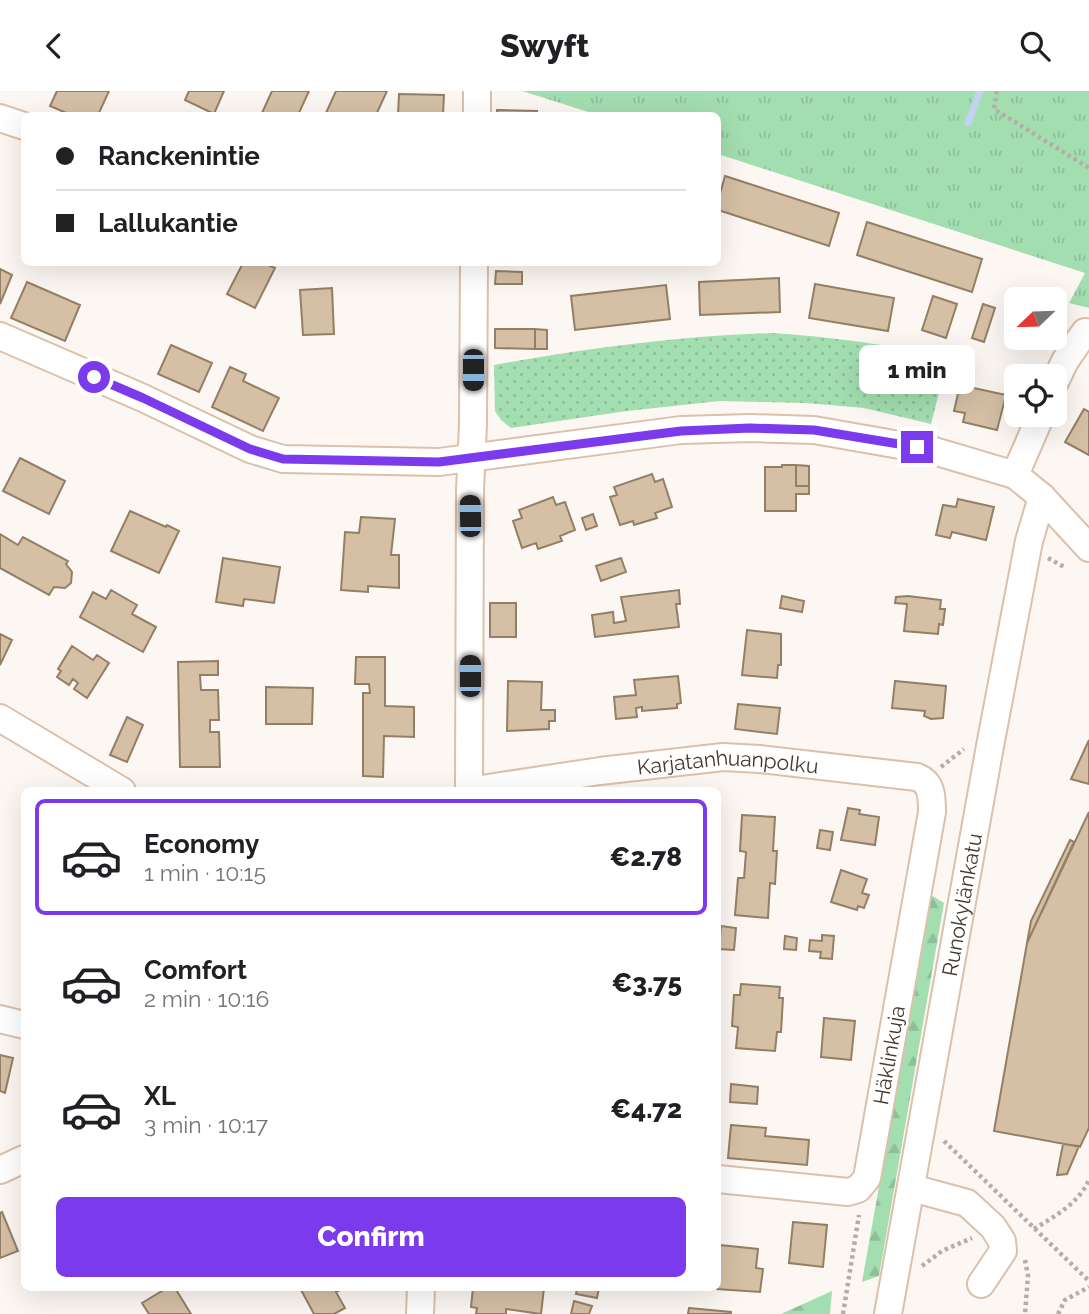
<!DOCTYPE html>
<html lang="en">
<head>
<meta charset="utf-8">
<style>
	:root { --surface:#fff; --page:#f2f2f2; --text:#202124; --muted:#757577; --line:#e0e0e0; --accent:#7c3aed }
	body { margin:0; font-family:Raleway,sans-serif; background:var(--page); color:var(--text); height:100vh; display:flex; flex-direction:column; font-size:26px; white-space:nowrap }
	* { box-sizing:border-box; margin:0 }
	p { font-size:23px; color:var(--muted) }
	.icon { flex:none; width:38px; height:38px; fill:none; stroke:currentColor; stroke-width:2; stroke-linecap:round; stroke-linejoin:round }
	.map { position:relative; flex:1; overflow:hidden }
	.sheet { position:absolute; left:21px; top:696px; width:700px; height:504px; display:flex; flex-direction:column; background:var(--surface); border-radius:10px; box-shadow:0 7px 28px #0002 }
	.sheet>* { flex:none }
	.guide { position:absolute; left:21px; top:21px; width:700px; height:154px; border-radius:10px; box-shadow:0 7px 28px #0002; display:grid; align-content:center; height:154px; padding:0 35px; background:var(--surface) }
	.needle { width:46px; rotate:247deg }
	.buttons { position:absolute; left:1004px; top:196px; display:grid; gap:14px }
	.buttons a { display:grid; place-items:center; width:63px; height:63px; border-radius:10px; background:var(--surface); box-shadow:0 7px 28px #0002; font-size:35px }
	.end { position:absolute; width:32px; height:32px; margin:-16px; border:9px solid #7c3aed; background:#fff; box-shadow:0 0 0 4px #fff }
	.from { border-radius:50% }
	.bubble { position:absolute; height:49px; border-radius:10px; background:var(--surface); box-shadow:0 7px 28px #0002; font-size:23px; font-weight:800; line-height:49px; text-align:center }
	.car { position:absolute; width:21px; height:42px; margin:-21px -10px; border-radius:9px; box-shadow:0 0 5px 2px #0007; background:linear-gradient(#222 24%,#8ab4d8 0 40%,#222 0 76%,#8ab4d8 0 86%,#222 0) }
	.guide b { display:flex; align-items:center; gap:24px; height:66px; font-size:26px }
	.guide b+b { border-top:2px solid var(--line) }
	.guide i { width:18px; height:18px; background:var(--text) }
	ul { padding:12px 0 0; list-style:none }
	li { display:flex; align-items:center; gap:21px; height:116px; margin:0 14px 10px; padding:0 21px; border:4px solid transparent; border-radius:10px }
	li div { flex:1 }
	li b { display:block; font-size:26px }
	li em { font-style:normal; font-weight:800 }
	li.current { border-color:var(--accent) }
	li>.icon { width:63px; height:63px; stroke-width:1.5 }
	.cta { display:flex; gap:14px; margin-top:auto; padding:14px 35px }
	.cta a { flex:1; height:80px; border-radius:10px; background:var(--accent); color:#fff; font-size:28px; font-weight:800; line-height:80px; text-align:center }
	header { display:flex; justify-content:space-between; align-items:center; height:91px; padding:0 35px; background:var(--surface); font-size:32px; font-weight:800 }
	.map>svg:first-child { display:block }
	.grass { fill:url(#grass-dots) }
	.forest { fill:url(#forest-firs) }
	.park { fill:url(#park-tufts) }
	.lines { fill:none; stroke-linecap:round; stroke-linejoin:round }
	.stream { stroke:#c2d2f1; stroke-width:7 }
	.building { fill:#d5bfa5; stroke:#937f66; stroke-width:2 }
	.minor-casing { stroke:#dcc0aa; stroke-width:30 }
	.path { stroke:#b5ada7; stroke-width:4.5; stroke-dasharray:3.5 3.5; stroke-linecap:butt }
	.minor { stroke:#fff; stroke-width:26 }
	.route { stroke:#7c3aed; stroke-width:9 }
	.labels { text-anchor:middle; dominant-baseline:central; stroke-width:5; stroke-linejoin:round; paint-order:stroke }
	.street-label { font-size:21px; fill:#443930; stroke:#fff }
</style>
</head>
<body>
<header><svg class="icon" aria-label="back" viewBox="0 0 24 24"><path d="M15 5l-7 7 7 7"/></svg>Swyft<svg class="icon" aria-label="search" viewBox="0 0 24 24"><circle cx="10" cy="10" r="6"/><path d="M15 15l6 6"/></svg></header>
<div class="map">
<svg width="1089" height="1223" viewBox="0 0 1089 1223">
	<defs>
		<pattern id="grass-dots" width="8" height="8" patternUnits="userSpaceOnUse" patternTransform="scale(1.75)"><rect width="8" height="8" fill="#a3deb0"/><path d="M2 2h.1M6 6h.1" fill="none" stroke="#8ebf98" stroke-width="1.8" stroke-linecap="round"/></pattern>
		<pattern id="forest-firs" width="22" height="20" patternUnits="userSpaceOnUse" patternTransform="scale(1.75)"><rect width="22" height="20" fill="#a3deb0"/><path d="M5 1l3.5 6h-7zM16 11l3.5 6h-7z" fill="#8ebf98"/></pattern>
		<pattern id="park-tufts" width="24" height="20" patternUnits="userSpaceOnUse" patternTransform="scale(1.75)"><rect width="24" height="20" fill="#a3deb0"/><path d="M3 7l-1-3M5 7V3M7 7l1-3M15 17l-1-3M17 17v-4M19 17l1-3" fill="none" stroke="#8ebf98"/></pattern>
	</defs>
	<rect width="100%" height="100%" fill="#fdf7f3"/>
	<path class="grass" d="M773,242c60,4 117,12 175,24l-17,67 -67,-16 -58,-5 -86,-2 -93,10 -116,17 -10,-8 -6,-9 -1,-46c93,-17 185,-29 279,-32z"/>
	<path class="forest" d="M931,804l13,8 -65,373 -17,6z
		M832,1200l-2,23h-49z"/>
	<path class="park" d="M522,0h567v217l-20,-5 16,-30 -367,-119v-39h-120z"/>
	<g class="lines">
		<path class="stream" d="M968,32l12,-32"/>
	</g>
	<path class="building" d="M57,0h52l-11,24h-27l-21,-9z
		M189,0h35l-10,23 -29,-14z
		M272,0h37l-11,24h-37z
		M336,0h51l-11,24h-51z
		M399,3l45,1 -1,20h-45z
		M497,19l40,1v4h-40z
		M725,85l114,37 -10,33 -111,-36v-9z
		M867,131l115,37 -10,33 -115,-37z
		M243,172h21l11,5 -20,40 -28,-14z
		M0,178l12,6 -12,29z
		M496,180l26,1v12h-27z
		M779,187l1,34 -80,3 -1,-33z
		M27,191l53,23 -15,36 -54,-23z
		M815,193l79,14 -6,33 -79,-13z
		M666,194l4,34 -95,11 -4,-34z
		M332,197l2,46 -31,1 -3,-45z
		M933,205l24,8 -11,34 -24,-8z
		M983,213l12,4 -11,34 -12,-4z
		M495,238h40v20l-40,-1z
		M535,238l12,1v19h-12z
		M171,254l41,18 -13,29 -41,-18z
		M230,276l16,7 -3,7 36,17 -16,33 -51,-24z
		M960,294l46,10 -9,35 -34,-8 2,-9 -11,-2z
		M1084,318l5,3v43l-24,-13z
		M20,367l45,23 -16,33 -46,-23z
		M782,374h14v21h13v8h-13v17h-31v-44h17z
		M796,374l13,1v20h-13z
		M652,383l3,8 8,-3 9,28 -17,6 2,5 -23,7 -1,-4 -13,4 -10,-28 7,-2 -3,-8z
		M553,406l3,8 9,-3 10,28 -15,6 2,5 -24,8 -2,-6 -14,5 -9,-27 9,-3 -3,-8z
		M958,408l36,8 -8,33 -34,-8 -2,6 -14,-3 7,-30 13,2z
		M130,420l36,16 1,-2 12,6 -20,42 -48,-22z
		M593,423l4,12 -11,4 -4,-12z
		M361,426l34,2 -4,36h8v33l-31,-2v6l-27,-2 4,-58 14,1z
		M0,443l18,11 5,-8 45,24 -2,3 6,8 -1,11 -6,5 -11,-1 -5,8 -49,-27z
		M223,467l57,9 -6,36 -30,-4 -1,7 -27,-4z
		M621,467l5,14 -25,9 -5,-15z
		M111,499l26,15 -5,9 24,13 -13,25 -63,-35 13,-25 13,7z
		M679,499l1,14h-4l3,23 -84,10 -3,-22 21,-3 1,11 12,-2 -5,-24z
		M782,505l22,5 -2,11 -22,-4z
		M908,505l33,4 -1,9h5l-2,16 -4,-1 -1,10 -34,-3 3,-27 -12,-1 1,-6z
		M490,512h26v34h-26z
		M747,539l34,4v31h-3l-1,13 -35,-3z
		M0,543l12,6 -12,25z
		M72,555l21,14 4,-5 12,8 -22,35 -13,-9 4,-6 -5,-4 -4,6 -12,-8 4,-6 -3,-2z
		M356,566h29v49l29,1v30l-30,-1 -1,41 -20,-1v-83h7l-1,-9h-14z
		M218,570v14h-18l1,15h17l1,30h-9v12h9l1,35h-40l-2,-105z
		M678,585l3,27 -4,1v4l-35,3v-4l-6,1 1,9 -21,2 -2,-22 22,-2 -2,-15z
		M508,590l34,1 -1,28h14v11h-6v8l-42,2z
		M895,590l51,5 -3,32 -12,1 -7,-3 1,-5 -33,-3z
		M266,596l47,1 -1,36h-46z
		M738,613l42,4 -3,26 -42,-5z
		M127,626l16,8 -16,37 -17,-7z
		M1089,649v44l-18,-5z
		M848,717l12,2 -1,4 20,3 -4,28 -34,-5z
		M1089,721v316l-9,19 -86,-16 33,-188z
		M742,724l33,2 -2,34h4l-2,33 -5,-1 -2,35 -33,-3 3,-37h6l2,-26 -6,-1z
		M820,739l13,2 -3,18 -13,-2z
		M1070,749l4,2 -47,101 4,-22z
		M841,779l26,9 -5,14 7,2 -5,13 -6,-2 -1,4 -26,-8z
		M721,835l15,2 -2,22 -15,-1z
		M822,844l12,1 -2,23 -12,-1 1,-6 -12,-1 1,-11 12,1z
		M785,845l12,2 -1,12 -12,-1z
		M741,893l39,3 -1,11h4l-2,34h-4l-2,19 -39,-3 2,-21 -6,-1 2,-31h6z
		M824,927l31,3 -4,39 -30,-3z
		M0,964l13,3 -8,35 -5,-2z
		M731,993l27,3 -1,17 -27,-2z
		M731,1034l35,3 -1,8 44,4 -2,25 -79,-7z
		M1063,1053l16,2 -12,28 -10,1z
		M2,1121l16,39 -18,7v-45z
		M793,1131l34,3 -4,42 -34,-4z
		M720,1154l38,4 -2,19 7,1 -3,23 -43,-3z
		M167,1197h8l16,26h-42l-7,-11z
		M300,1197h44l-8,4 9,16 -11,6h-20z
		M473,1197h71l-3,26 -35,-5v5h-30l1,-6 -6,-1z
		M577,1197h22l-2,10 -21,-4z
		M574,1210l18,5 -3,8h-18z
		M689,1217l42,4v2h-43z"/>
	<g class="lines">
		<defs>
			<g id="minor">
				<path d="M477,24v-24"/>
				<path d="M0,27l24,8"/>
				<path d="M0,245l143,62 107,51 33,10 156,3 242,-32 69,-2 64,2 120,21 81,24 27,22 47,51"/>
				<path d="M1055,291l10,-21 20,-29 4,4"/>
				<path d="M1015,384l26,-60"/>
				<path d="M0,627l122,73"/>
				<path id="s1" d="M469,700l131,-20 123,-14 37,2 157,18c15,6 15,20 15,35l-65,366 -9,11 -10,3 -130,-13"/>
				<path d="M469,700l1,-301 3,-66 1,-161"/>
				<path d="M0,928l24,6"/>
				<path d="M0,1079l24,-11"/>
				<path d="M912,1097l55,15 26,24 9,14 1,10 -22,33"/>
				<path d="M420,1223l1,-26"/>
				<path id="s2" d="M888,1223l102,-568 39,-205 13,-44"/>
			</g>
		</defs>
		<use href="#minor" class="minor-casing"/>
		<path class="path" d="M997,0l-3,18 95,59
			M1048,467l18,10
			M941,676l23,-18
			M944,1050l145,140
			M1034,1138c21,-13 44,-25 55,-49
			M1025,1169l3,16 -3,38
			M922,1175l20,-15 30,-13
			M843,1223l16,-99
			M1058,1223l7,-14 24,-13"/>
		<use href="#minor" class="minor"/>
	</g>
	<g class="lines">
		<path class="route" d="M94,286l49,21 107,51 33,10 156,3 242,-31 69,-3 64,2 103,17"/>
	</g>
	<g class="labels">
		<g class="street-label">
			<text stroke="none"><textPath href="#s1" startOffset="261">Karjatanhuanpolku</textPath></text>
			<text stroke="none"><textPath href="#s2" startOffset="416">Runokylänkatu</textPath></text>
			<text transform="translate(889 964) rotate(-80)">Häklinkuja</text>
		</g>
	</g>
</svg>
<div class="buttons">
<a><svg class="needle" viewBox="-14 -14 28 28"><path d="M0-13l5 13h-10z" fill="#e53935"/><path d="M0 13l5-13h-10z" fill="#757577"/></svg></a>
<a><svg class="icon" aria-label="locate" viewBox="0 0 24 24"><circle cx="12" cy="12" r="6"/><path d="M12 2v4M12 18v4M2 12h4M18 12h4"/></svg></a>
</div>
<i class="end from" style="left:94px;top:286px"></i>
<i class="end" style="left:917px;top:356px"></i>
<div class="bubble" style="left:859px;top:254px;width:116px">1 min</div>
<i class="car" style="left:473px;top:279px;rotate:180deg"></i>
<i class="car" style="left:470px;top:425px;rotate:359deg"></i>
<i class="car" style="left:470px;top:585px;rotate:0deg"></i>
<div class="guide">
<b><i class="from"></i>Ranckenintie</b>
<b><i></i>Lallukantie</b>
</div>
<section class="sheet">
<ul>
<li class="current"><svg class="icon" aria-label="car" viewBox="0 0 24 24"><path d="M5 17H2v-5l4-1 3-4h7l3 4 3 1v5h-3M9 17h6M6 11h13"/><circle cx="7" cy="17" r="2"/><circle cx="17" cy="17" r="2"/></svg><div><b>Economy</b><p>1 min · 10:15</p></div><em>€2.78</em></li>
<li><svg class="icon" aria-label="car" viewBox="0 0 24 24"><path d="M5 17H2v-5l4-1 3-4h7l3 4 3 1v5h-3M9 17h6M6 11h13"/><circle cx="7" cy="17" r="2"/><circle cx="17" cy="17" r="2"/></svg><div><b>Comfort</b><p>2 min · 10:16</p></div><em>€3.75</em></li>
<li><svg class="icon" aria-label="car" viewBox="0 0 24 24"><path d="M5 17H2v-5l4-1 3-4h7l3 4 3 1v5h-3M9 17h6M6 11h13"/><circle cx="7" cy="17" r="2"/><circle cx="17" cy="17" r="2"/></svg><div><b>XL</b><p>3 min · 10:17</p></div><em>€4.72</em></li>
</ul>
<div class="cta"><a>Confirm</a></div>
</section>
</div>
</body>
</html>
